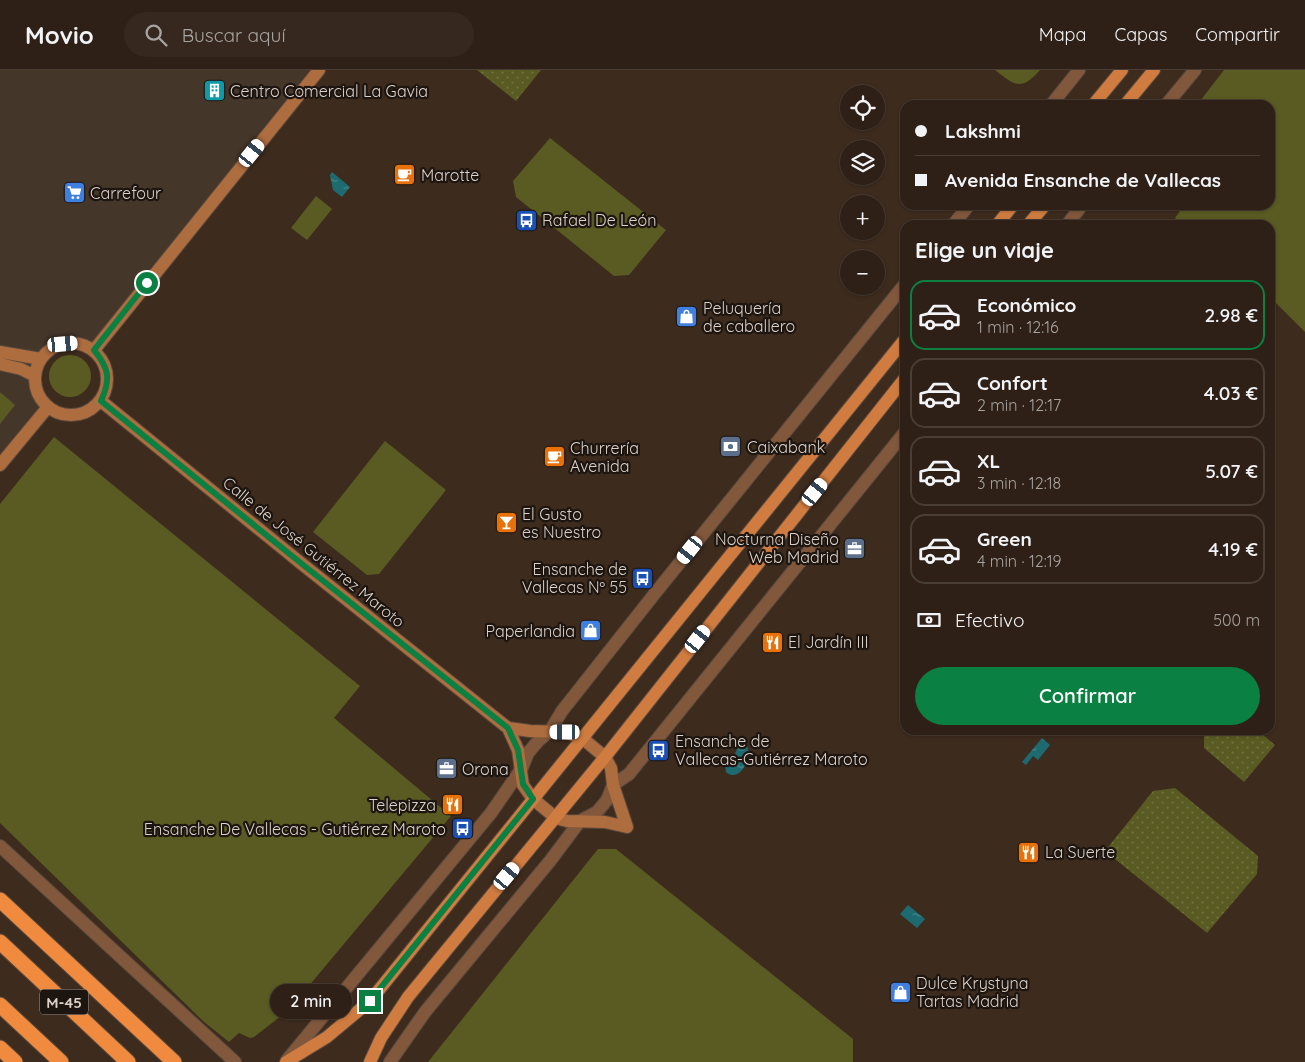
<!DOCTYPE html>
<html lang="es">
<head>
<meta charset="utf-8">
<style>
	:root { --surface:#2e2016; --page:#36281f; --text:#f1f3f6; --muted:#a7a3a1; --line:#493e35; --accent:#0b8043 }
	body { margin:0; font-family:Quicksand,sans-serif; background:var(--page); color:var(--text); height:100vh; display:flex; flex-direction:column; font-size:19px; white-space:nowrap }
	* { box-sizing:border-box; margin:0 }
	p { font-size:16px; color:var(--muted) }
	.icon { flex:none; width:28px; height:28px; fill:none; stroke:currentColor; stroke-width:2; stroke-linecap:round; stroke-linejoin:round }
	.map { position:relative; flex:1; overflow:hidden }
	.panel { position:absolute; left:900px; top:150px; width:375px; height:515px; display:flex; flex-direction:column; background:var(--surface); border-radius:15px; box-shadow:0 1px 4px #0004,0 0 0 1px var(--line) }
	.panel>* { flex:none }
	.banner { position:absolute; left:900px; top:30px; width:375px; height:110px; border-radius:15px; box-shadow:0 1px 4px #0004,0 0 0 1px var(--line); display:grid; align-content:center; height:110px; padding:0 15px; background:var(--surface) }
	.fabs { position:absolute; left:840px; top:15px; display:grid; gap:10px }
	.fabs a { display:grid; place-items:center; width:45px; height:45px; border-radius:50%; background:var(--surface); box-shadow:0 1px 4px #0004,0 0 0 1px var(--line); font-size:25px }
	.end { position:absolute; width:22px; height:22px; margin:-11px; border:6px solid #0b8043; background:#fff; box-shadow:0 0 0 2px #fff }
	.from { border-radius:50% }
	.bubble { position:absolute; height:35px; border-radius:18px; background:var(--surface); box-shadow:0 1px 4px #0004,0 0 0 1px var(--line); font-size:16px; font-weight:600; line-height:35px; text-align:center }
	.car { position:absolute; width:15px; height:30px; margin:-15px -8px; border-radius:6px; box-shadow:0 0 4px 1px #0007; background:linear-gradient(#fff 24%,#345 0 40%,#fff 0 76%,#345 0 86%,#fff 0) }
	.banner b { display:flex; align-items:center; gap:18px; height:48px; font-size:19px }
	.banner b+b { border-top:1px solid var(--line) }
	.banner i { width:12px; height:12px; background:var(--text) }
	ul { padding:0; list-style:none }
	li { display:flex; align-items:center; gap:15px; height:70px; margin:0 10px 8px; padding:0 5px; border:2px solid var(--line); border-radius:15px }
	li div { flex:1 }
	li b { display:block; font-size:19px }
	li em { font-style:normal; font-weight:600 }
	li.active { border-color:var(--accent) }
	li>.icon { width:45px; height:45px; stroke-width:1.5 }
	h2 { padding:0 15px; font-size:22px; line-height:60px }
	.pay { display:flex; align-items:center; gap:12px; height:55px; padding:0 15px; font-size:19px }
	.pay p { margin-inline-start:auto }
	.cta { display:flex; gap:10px; margin-top:auto; padding:10px 15px }
	.cta a { flex:1; height:58px; border-radius:30px; background:var(--accent); color:#fff; font-size:20px; font-weight:600; line-height:58px; text-align:center }
	header { display:flex; align-items:center; gap:30px; box-sizing:border-box; height:70px; padding:0 25px; background:var(--surface); border-bottom:1px solid var(--line) }
	header strong { font-size:24px }
	nav { display:flex; gap:28px; margin-inline-start:auto; font-size:18px }
	.search { width:350px; height:45px; background:var(--page); display:flex; align-items:center; gap:12px; box-sizing:border-box; padding:0 18px; border-radius:28px; color:var(--muted); font-size:19px }
	.map>svg:first-child { display:block }
	.commercial { fill:#45362a }
	.grass { fill:url(#grass-dots) }
	.green { fill:#595b22 }
	.water { fill:url(#water-ripples) }
	.lines { fill:none; stroke-linecap:round; stroke-linejoin:round }
	.tertiary-casing { stroke:#5a493d; stroke-width:14 }
	.secondary-casing { stroke:#5a493d; stroke-width:14 }
	.primary-casing { stroke:#5a493d; stroke-width:14 }
	.motorway-casing { stroke:#5a493d; stroke-width:17 }
	.tertiary { stroke:#81583c; stroke-width:12 }
	.secondary { stroke:#ae6d3f; stroke-width:12 }
	.primary { stroke:#d07c40; stroke-width:12 }
	.motorway { stroke:#f08a3e; stroke-width:15 }
	.route { stroke:#0b8043; stroke-width:6 }
	.labels { text-anchor:middle; dominant-baseline:central; stroke-width:4.5; stroke-linejoin:round; paint-order:stroke }
	.shield { fill:#1d1510; stroke:#a39992; stroke-width:1 }
	.shield-label { font-size:15px; font-weight:bold; fill:#ddd1c9 }
	.poi-label { font-size:16px; fill:#ddd1c9; stroke:#1d1510; text-anchor:start }
	.street-label { font-size:16px; fill:#ddd1c9; stroke:#1d1510 }
</style>
</head>
<body>
<header>
<strong>Movio</strong>
<div class="search"><svg class="icon" aria-label="search" viewBox="0 0 24 24"><circle cx="10" cy="10" r="6"/><path d="M15 15l6 6"/></svg>Buscar aquí</div>
<nav><a>Mapa</a><a>Capas</a><a>Compartir</a></nav>
</header>
<div class="map">
<svg width="1305" height="992" viewBox="0 0 1305 992">
	<defs>
		<pattern id="grass-dots" width="8" height="8" patternUnits="userSpaceOnUse" patternTransform="scale(1.25)"><rect width="8" height="8" fill="#595b22"/><path d="M2 2h.1M6 6h.1" fill="none" stroke="#707241" stroke-width="1.8" stroke-linecap="round"/></pattern>
		<pattern id="water-ripples" width="26" height="14" patternUnits="userSpaceOnUse" patternTransform="scale(1.25)"><rect width="26" height="14" fill="#1d6b70"/><path d="M2 4q2-2 4 0t4 0M15 11q2-2 4 0t4 0" fill="none" stroke="#488689"/></pattern>
	</defs>
	<rect width="100%" height="100%" fill="#3d2b1e"/>
	<path class="commercial" d="M0,0h319l-225,280 -9,-5 -11,-3 -11,1 -9,4 -13,12 -6,17 1,12 5,10 7,9 -48,58z"/>
	<path class="grass" d="M477,0h64l-25,31z
		M1204,660h53l18,15 -31,37 -40,-34z
		M1175,718l83,68 -1,18 -50,59 -102,-82 48,-60z"/>
	<path class="green" d="M995,0h45c-19,22 -26,15 -45,0z
		M1224,0h81v262l-35,-35v-72h-86l-9,-7 9,-13h86v-100h-73z
		M550,68l116,92 -37,45 -15,1 -98,-79 -3,-16z
		M316,126l16,13 -25,31 -16,-12z
		M49 306a21 21 0 1 1 42 0a21 21 0 1 1-42 0Z
		M0,322l15,13 -15,19z
		M54,367l306,249 -26,32 117,98 -154,184 -16,16 -27,21 -4,1 -11,-5 -10,9 -25,-20 -204,-199v-319z
		M385,371l61,49 -67,84 -12,1 -54,-43z
		M598,779h18l237,190v23h-425z"/>
	<path class="water" d="M332,102l18,15 -8,10 -9,-7 -3,-15z
		M1042,668l8,7 -12,15 -5,-4 -7,9 -4,-3z
		M741,675l6,1c6,12 -8,38 -21,26l-1,-7 8,-7 5,-11z
		M908,835l17,14 -8,9 -17,-14z"/>
	<g class="lines">
		<defs>
			<path id="tertiary" d="M1051,35l28,-35
				M1166,35l29,-35
				M953,155l16,-20
				M1067,155l15,-20
				M0,776l235,216
				M287,990l204,-247 31,-45 6,-15 11,-13 11,-9 12,-20 94,-119 249,-308
				M390,992l35,-50 125,-151 30,-40 17,-9 10,-12 6,-15 16,-11 276,-342"/>
			<path id="secondary" d="M35 309a36 36 0 1 1 72 0a36 36 0 1 1-72 0Z
				M94,280l225,-280
				M0,282l41,7
				M0,294l21,5 14,7
				M101,331l201,163 206,164 22,3 35,1 17,6 23,19 6,11 2,17 14,42
				M0,395l48,-58
				M508,658l10,22 5,35 10,14 23,19 11,3 38,1 22,5"/>
			<path id="primary" d="M1093,35l29,-35
				M1125,35l29,-35
				M997,155l16,-20
				M1028,155l17,-20
				M286,992l41,-25 43,-36 535,-662
				M370,992l11,-24 27,-41 197,-240 300,-379"/>
			<path id="motorway" d="M0,830l174,162
				M0,872l128,120
				M0,935l61,57
				M0,978l15,14"/>
		</defs>
		<use href="#tertiary" class="tertiary-casing"/>
		<use href="#secondary" class="secondary-casing"/>
		<use href="#primary" class="primary-casing"/>
		<use href="#motorway" class="motorway-casing"/>
		<use href="#tertiary" class="tertiary"/>
		<use href="#secondary" class="secondary"/>
		<use href="#primary" class="primary"/>
		<use href="#motorway" class="motorway"/>
	</g>
	<g class="lines">
		<path class="route" d="M147,213l-53,67c15,18 17,29 7,51l201,163 206,164 10,22 5,34 10,15 -163,202"/>
	</g>
	<defs>
		<symbol id="building-square" viewBox="-11 -11 22 22"><rect x="-9" y="-9" width="18" height="18" rx="4" fill="#0f9aa8" stroke="#1d1510"/><path d="M-4-6H4V6H1V3H-1V6H-4ZM-2.5-4.3h1.7v1.8h-1.7ZM.8-4.3h1.7v1.8H.8ZM-2.5-1h1.7V.8h-1.7ZM.8-1h1.7V.8H.8Z" fill="#fff"/></symbol>
		<symbol id="cafe-square" viewBox="-11 -11 22 22"><rect x="-9" y="-9" width="18" height="18" rx="4" fill="#e8710a" stroke="#1d1510"/><path d="M-5.5-4.5H6V0H3Q3 3.5 0 3.5H-2.5Q-5.5 3.5-5.5 0ZM3-3.2v2h1.7v-2ZM-6 4.5H4V6H-6Z" fill="#fff"/></symbol>
		<symbol id="supermarket-square" viewBox="-11 -11 22 22"><rect x="-9" y="-9" width="18" height="18" rx="4" fill="#3f7fe0" stroke="#1d1510"/><path d="M-6-5.5h2.5l.6 2H6L4.5 2H-2.5L-4.4-4H-6ZM-1.5 3.2a1.3 1.3 0 1 0 .1 0ZM3 3.2a1.3 1.3 0 1 0 .1 0Z" fill="#fff"/></symbol>
		<symbol id="bus-square" viewBox="-11 -11 22 22"><rect x="-9" y="-9" width="18" height="18" rx="4" fill="#1a4fb4" stroke="#1d1510"/><path d="M-5-6H5V4H4V6H2V4H-2V6H-4V4H-5ZM-3.5-4V0h7V-4ZM-3.5 1.2v1.5H-2V1.2ZM2 1.2v1.5H3.5V1.2Z" fill="#fff"/></symbol>
		<symbol id="shop-square" viewBox="-11 -11 22 22"><rect x="-9" y="-9" width="18" height="18" rx="4" fill="#3f7fe0" stroke="#1d1510"/><path d="M-5-2.5h2.3a2.7 3.5 0 0 1 5.4 0H5L5.5 6h-11ZM-1.5-2.5h3a1.5 2.3 0 0 0-3 0Z" fill="#fff"/></symbol>
		<symbol id="bank-square" viewBox="-11 -11 22 22"><rect x="-9" y="-9" width="18" height="18" rx="4" fill="#5c6f8a" stroke="#1d1510"/><path d="M-6-4H6V4H-6ZM0-2.3a2.3 2.3 0 1 0 0 4.6a2.3 2.3 0 1 0 0-4.6Z" fill="#fff"/></symbol>
		<symbol id="bar-square" viewBox="-11 -11 22 22"><rect x="-9" y="-9" width="18" height="18" rx="4" fill="#e8710a" stroke="#1d1510"/><path d="M-6-5H6L.8 .8V4.5H3.5V6h-7V4.5H-.8V.8Z" fill="#fff"/></symbol>
		<symbol id="office-square" viewBox="-11 -11 22 22"><rect x="-9" y="-9" width="18" height="18" rx="4" fill="#5c6f8a" stroke="#1d1510"/><path d="M-6-3h4V-5.5h4V-3h4V5H-6ZM-1-4.5V-3h2v-1.5ZM-6 0V1H6V0Z" fill="#fff"/></symbol>
		<symbol id="restaurant-square" viewBox="-11 -11 22 22"><rect x="-9" y="-9" width="18" height="18" rx="4" fill="#e8710a" stroke="#1d1510"/><path d="M-5-6h1v4h1v-4h1v4h1v-4h1v5L-1.5 .5V6h-2V.5L-5-1ZM5-6V6H3V1.5H1.5Q1.5-4 5-6Z" fill="#fff"/></symbol>
	</defs>
	<g fill-rule="evenodd">
		<use href="#building-square" x="202" y="8" width="25" height="25"/>
		<use href="#cafe-square" x="392" y="92" width="25" height="25"/>
		<use href="#supermarket-square" x="62" y="110" width="25" height="25"/>
		<use href="#bus-square" x="514" y="138" width="25" height="25"/>
		<use href="#shop-square" x="674" y="234" width="25" height="25"/>
		<use href="#bank-square" x="718" y="364" width="25" height="25"/>
		<use href="#cafe-square" x="542" y="374" width="25" height="25"/>
		<use href="#bar-square" x="494" y="440" width="25" height="25"/>
		<use href="#office-square" x="842" y="466" width="25" height="25"/>
		<use href="#bus-square" x="630" y="496" width="25" height="25"/>
		<use href="#shop-square" x="578" y="548" width="25" height="25"/>
		<use href="#restaurant-square" x="760" y="560" width="25" height="25"/>
		<use href="#bus-square" x="646" y="668" width="25" height="25"/>
		<use href="#office-square" x="434" y="686" width="25" height="25"/>
		<use href="#restaurant-square" x="440" y="722" width="25" height="25"/>
		<use href="#bus-square" x="450" y="746" width="25" height="25"/>
		<use href="#restaurant-square" x="1016" y="770" width="25" height="25"/>
		<use href="#shop-square" x="888" y="910" width="25" height="25"/>
	</g>
	<g class="labels">
		<rect class="shield" x="40" y="919.5" width="48" height="25" rx="4"/>
		<g class="shield-label">
			<text x="64" y="932">M-45</text>
		</g>
		<g class="poi-label">
			<text x="230" y="21">Centro Comercial La Gavia</text>
			<text x="421" y="105">Marotte</text>
			<text x="90" y="123">Carrefour</text>
			<text x="542" y="150">Rafael De León</text>
			<text x="703" y="238">Peluquería<tspan x="703" dy="18">de caballero</tspan></text>
			<text x="747" y="377">Caixabank</text>
			<text x="570" y="378">Churrería<tspan x="570" dy="18">Avenida</tspan></text>
			<text x="522" y="444">El Gusto<tspan x="522" dy="18">es Nuestro</tspan></text>
			<text x="839" y="469" text-anchor="end">Nocturna Diseño<tspan x="839" dy="18">Web Madrid</tspan></text>
			<text x="627" y="499" text-anchor="end">Ensanche de<tspan x="627" dy="18">Vallecas Nº 55</tspan></text>
			<text x="575" y="561" text-anchor="end">Paperlandia</text>
			<text x="788" y="572">El Jardín III</text>
			<text x="675" y="671">Ensanche de<tspan x="675" dy="18">Vallecas-Gutiérrez Maroto</tspan></text>
			<text x="462" y="699">Orona</text>
			<text x="436" y="735" text-anchor="end">Telepizza</text>
			<text x="446" y="759" text-anchor="end">Ensanche De Vallecas - Gutiérrez Maroto</text>
			<text x="1045" y="782">La Suerte</text>
			<text x="916" y="913">Dulce Krystyna<tspan x="916" dy="18">Tartas Madrid</tspan></text>
		</g>
		<g class="street-label">
			<text transform="translate(314 482) rotate(39)">Calle de José Gutiérrez Maroto</text>
		</g>
	</g>
</svg>
<div class="fabs">
<a><svg class="icon" aria-label="locate" viewBox="0 0 24 24"><circle cx="12" cy="12" r="6"/><path d="M12 2v4M12 18v4M2 12h4M18 12h4"/></svg></a>
<a><svg class="icon" aria-label="layers" viewBox="0 0 24 24"><path d="M12 4l9 5-9 5-9-5zM3 14l9 5 9-5"/></svg></a>
<a>+</a>
<a>−</a>
</div>
<i class="end from" style="left:147px;top:213px"></i>
<i class="end" style="left:370px;top:931px"></i>
<div class="bubble" style="left:270px;top:914px;width:82px">2 min</div>
<i class="car" style="left:252px;top:83px;rotate:39deg"></i>
<i class="car" style="left:63px;top:274px;rotate:85deg"></i>
<i class="car" style="left:815px;top:422px;rotate:39deg"></i>
<i class="car" style="left:690px;top:480px;rotate:219deg"></i>
<i class="car" style="left:698px;top:569px;rotate:38deg"></i>
<i class="car" style="left:565px;top:662px;rotate:270deg"></i>
<i class="car" style="left:507px;top:806px;rotate:40deg"></i>
<div class="banner">
<b><i class="from"></i>Lakshmi</b>
<b><i></i>Avenida Ensanche de Vallecas</b>
</div>
<section class="panel">
<h2>Elige un viaje</h2>
<ul>
<li class="active"><svg class="icon" aria-label="car" viewBox="0 0 24 24"><path d="M5 17H2v-5l4-1 3-4h7l3 4 3 1v5h-3M9 17h6M6 11h13"/><circle cx="7" cy="17" r="2"/><circle cx="17" cy="17" r="2"/></svg><div><b>Económico</b><p>1 min · 12:16</p></div><em>2.98 €</em></li>
<li><svg class="icon" aria-label="car" viewBox="0 0 24 24"><path d="M5 17H2v-5l4-1 3-4h7l3 4 3 1v5h-3M9 17h6M6 11h13"/><circle cx="7" cy="17" r="2"/><circle cx="17" cy="17" r="2"/></svg><div><b>Confort</b><p>2 min · 12:17</p></div><em>4.03 €</em></li>
<li><svg class="icon" aria-label="car" viewBox="0 0 24 24"><path d="M5 17H2v-5l4-1 3-4h7l3 4 3 1v5h-3M9 17h6M6 11h13"/><circle cx="7" cy="17" r="2"/><circle cx="17" cy="17" r="2"/></svg><div><b>XL</b><p>3 min · 12:18</p></div><em>5.07 €</em></li>
<li><svg class="icon" aria-label="car" viewBox="0 0 24 24"><path d="M5 17H2v-5l4-1 3-4h7l3 4 3 1v5h-3M9 17h6M6 11h13"/><circle cx="7" cy="17" r="2"/><circle cx="17" cy="17" r="2"/></svg><div><b>Green</b><p>4 min · 12:19</p></div><em>4.19 €</em></li>
</ul>
<div class="pay"><svg class="icon" aria-label="cash" viewBox="0 0 24 24"><path d="M3 7h18v10H3z"/><circle cx="12" cy="12" r="2"/></svg>Efectivo<p>500 m</p></div>
<div class="cta"><a>Confirmar</a></div>
</section>
</div>
</body>
</html>
